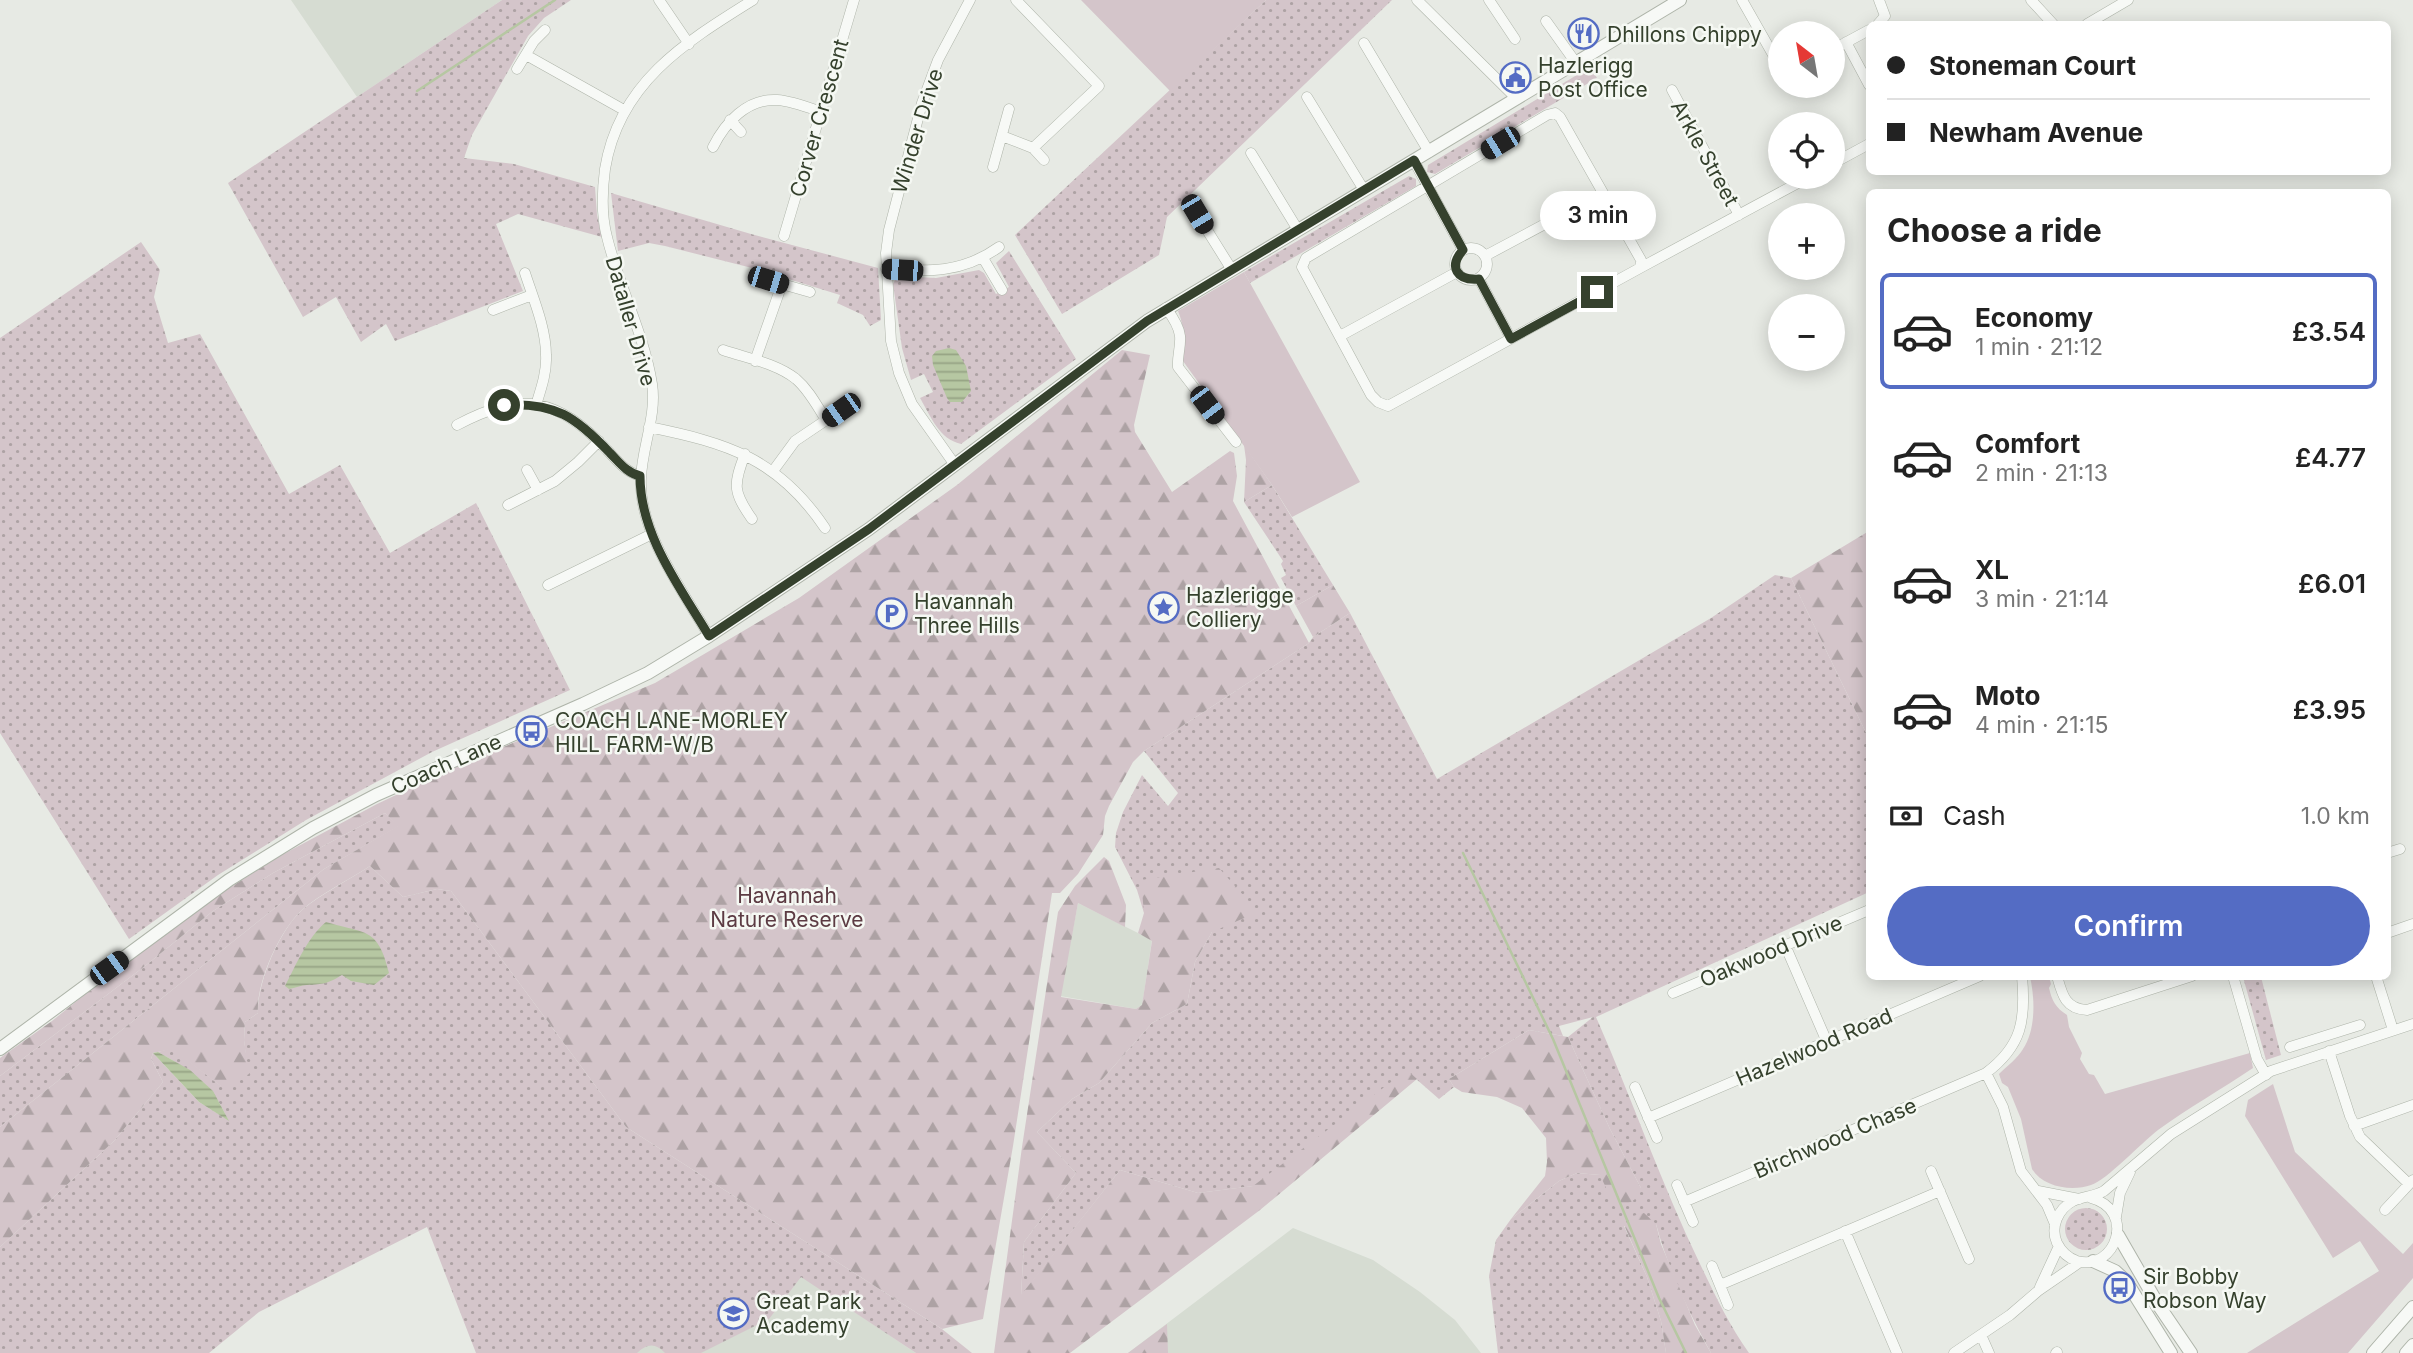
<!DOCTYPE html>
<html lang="en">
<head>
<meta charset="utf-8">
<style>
	:root { --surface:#fff; --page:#f6f6f6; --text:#222; --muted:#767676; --line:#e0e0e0; --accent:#546cc4 }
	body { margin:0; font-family:Inter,sans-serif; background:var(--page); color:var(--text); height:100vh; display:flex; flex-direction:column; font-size:26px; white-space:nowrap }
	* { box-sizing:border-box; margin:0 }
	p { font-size:23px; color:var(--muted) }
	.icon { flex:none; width:38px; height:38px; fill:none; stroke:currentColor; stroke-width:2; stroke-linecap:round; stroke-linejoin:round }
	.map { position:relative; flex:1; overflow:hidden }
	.panel { position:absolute; left:1866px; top:189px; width:525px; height:791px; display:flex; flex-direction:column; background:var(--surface); border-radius:10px; box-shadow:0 4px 18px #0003 }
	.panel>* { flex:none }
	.hud { position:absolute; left:1866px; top:21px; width:525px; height:154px; border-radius:10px; box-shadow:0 4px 18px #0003; display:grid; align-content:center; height:154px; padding:0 21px; background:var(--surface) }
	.needle { width:46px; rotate:329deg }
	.buttons { position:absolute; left:1768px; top:21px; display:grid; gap:14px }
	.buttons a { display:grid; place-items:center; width:77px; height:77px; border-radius:50%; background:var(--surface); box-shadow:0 4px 18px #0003; font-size:35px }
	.end { position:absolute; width:32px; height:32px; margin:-16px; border:9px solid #35412d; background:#fff; box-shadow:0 0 0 4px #fff }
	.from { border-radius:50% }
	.bubble { position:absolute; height:49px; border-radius:24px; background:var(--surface); box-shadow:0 4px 18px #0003; font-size:23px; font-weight:600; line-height:49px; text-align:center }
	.car { position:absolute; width:21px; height:42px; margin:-21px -10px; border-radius:9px; box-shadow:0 0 5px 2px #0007; background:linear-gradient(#222 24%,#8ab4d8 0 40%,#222 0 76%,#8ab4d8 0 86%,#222 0) }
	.hud b { display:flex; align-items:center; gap:24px; height:66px; font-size:26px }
	.hud b+b { border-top:2px solid var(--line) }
	.hud i { width:18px; height:18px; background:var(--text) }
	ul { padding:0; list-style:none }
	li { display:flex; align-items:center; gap:21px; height:116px; margin:0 14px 10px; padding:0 7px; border:4px solid transparent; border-radius:10px }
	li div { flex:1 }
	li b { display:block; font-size:26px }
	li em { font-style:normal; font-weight:600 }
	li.on { border-color:var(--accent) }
	li>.icon { width:63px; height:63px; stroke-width:1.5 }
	h2 { padding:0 21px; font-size:32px; line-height:84px }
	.pay { display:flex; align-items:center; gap:18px; height:77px; padding:0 21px; font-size:26px }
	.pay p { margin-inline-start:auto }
	.primary-button { display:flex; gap:14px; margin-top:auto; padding:14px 21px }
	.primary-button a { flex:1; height:80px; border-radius:42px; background:var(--accent); color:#fff; font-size:28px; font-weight:600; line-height:80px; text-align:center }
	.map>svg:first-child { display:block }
	.built { fill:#d6dcd2 }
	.grass { fill:url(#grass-dots) }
	.forest { fill:url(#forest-firs) }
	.park { fill:#d4c5ca }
	.water { fill:url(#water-rules) }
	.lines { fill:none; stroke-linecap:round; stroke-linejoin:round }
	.stream { stroke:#b6c7a2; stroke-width:2.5 }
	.minor-casing { stroke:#aeb4a9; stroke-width:11 }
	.tertiary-casing { stroke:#aeb4a9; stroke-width:14 }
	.minor { stroke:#f7f9f6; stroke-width:10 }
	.tertiary { stroke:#f7f9f6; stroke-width:12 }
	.route { stroke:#35412d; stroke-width:9 }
	.labels { text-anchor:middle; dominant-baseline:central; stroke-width:5; stroke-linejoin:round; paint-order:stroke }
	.poi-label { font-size:21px; fill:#35412d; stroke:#f5f8f3; text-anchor:start }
	.street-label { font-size:21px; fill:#35412d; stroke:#f5f8f3 }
	.park-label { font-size:21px; fill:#5c3b43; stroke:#f5f8f3 }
</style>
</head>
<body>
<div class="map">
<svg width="2413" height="1353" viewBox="0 0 2413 1353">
	<defs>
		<pattern id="grass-dots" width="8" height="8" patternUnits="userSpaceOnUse" patternTransform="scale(1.75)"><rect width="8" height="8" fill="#d4c5ca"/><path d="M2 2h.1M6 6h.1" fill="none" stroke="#ada2a4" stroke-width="1.8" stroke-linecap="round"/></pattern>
		<pattern id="forest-firs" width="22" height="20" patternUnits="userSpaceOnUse" patternTransform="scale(1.75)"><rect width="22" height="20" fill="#d4c5ca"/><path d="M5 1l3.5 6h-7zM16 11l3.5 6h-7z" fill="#ada2a4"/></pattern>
		<pattern id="water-rules" width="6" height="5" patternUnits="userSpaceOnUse" patternTransform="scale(1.75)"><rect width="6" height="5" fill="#b6c7a2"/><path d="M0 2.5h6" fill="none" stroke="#95a384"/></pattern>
	</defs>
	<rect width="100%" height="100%" fill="#e7eae4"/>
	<path class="built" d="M291,0h211l-145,97z
		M1078,903l74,37 -10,66 -6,3 -76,-13z
		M1293,1228l80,32 47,32 35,28 26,33h-353z
		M783,1264l133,89h-389z"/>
	<path class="grass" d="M502,0h69l-27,18 -16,18 -56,99 -8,23 50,6 81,23 2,28 5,22 -84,-23 -22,10 27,67 -128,50 -9,-17 -25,18 -25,-45 -33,20 -75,-134z
		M1266,0h126l-225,217 -8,38 -97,59 -47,-79z
		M1590,67l7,11 -162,96 -8,-2 1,-7z
		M1409,176l7,3v7l-166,97 -6,-11z
		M611,193l140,41 127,34 3,52 -11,6 -7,-11 -26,-12 3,-8 -84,-26 -91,-23 -16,-3 -31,8z
		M141,242l19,28 -6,27 14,46 32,-9 89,160 51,-29 50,88 86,-50 94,187 -138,62 -126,68 -88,55 -89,64 -129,-206v-395z
		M1009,251l67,108 -115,85c-22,-5 -30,-27 -41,-46l13,-6 -9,-18 -13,6 -9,-32 -9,-64 4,-8 39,2 43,-8 5,3 12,21 13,-7 -13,-24z
		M1272,485l61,100 -37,21 -15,-28 5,-3 -5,-11 2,-3 -39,-59z
		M1775,575l16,3 78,161v153l-273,125c36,82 65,166 104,247 15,31 29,61 49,89h-38c-22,-40 -43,-84 -55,-129l-32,2 23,51 14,44 5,32h-168l-9,-77 7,-36 15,-21 48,-38 18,-8 23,2 41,13 -31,-59 -42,-92 25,-20 -34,9 4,10 -34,-6 -80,49 5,8 -15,12 -32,-28 -153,115 -56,7 -78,-23 -99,126 3,-54 52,-69 -39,-41 35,-33 27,-16 53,-60 35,-19 8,-42 17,-30 -68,-19 -7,-23 -22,-43 1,-14 7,-21 19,-37 26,31 10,-13 -34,-42 165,-108 4,-6 37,-24 87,166 274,-161z
		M385,813l14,13 -75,43 -324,258v-51l145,-110 68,-55 60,-38z
		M370,866l33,31 34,-8 14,2 175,236 316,202 30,24h-56l-115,-76 -32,42 -68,34h-36c-9,-10 -18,-10 -28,0h-161l-49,-126 -168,85 -50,41h-209v-106l114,-106 49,-59 -12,-23 2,-6 46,49 29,18c-17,-38 -35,-48 -70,-68l14,-4 49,38 27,-12 -4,-34 1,-18 13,-9c-1,-30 21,-82 44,-103 19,-16 47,-30 68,-44z
		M2243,977h18l20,78 -15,5z
		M2065 1229a21 21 0 1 1 42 0a21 21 0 1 1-42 0Z"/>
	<path class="forest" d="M1122,350l28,5 -16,70 1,7 37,60 58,-41 4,2 3,23 -4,25 76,142 -165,108 -11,11 -24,44 -4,10 -2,19 -25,39 -18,19h-8l-39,253 -30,173 -41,10 -316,-202 -175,-236 -14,-2 -34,8 -33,-31c-21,14 -50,28 -68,44 -23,21 -46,73 -44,103l-13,9 -1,18 5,34 -27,13 -50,-38 -19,4 -2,6 12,23 -49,59 -114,106v-120l324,-258 74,-43 -13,-13 -112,60 -60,38 -68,55 -145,110v-18l52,-37 68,-55 86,-63 72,-46 99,-53 74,-35 204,-86 144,-85 158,-113z
		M1244,445l28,40 -28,17 2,-42z
		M1869,531v208l-78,-161z
		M1333,585l17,28 -37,24 -17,-31z
		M1104,857l5,4 17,44 -1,22 -47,-24 -17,94 75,12 6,-4 10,-64 -14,-8 6,-20 -3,-33 78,-12 39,44 -46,20 -17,30 -8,42 -35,19 -53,60 -27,16 -35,33 39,41 -52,69 -3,53 99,-125 78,23 55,-7 154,-116 10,9 -157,131 -190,143h-76l28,-206 36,-235 17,-26z
		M1529,1030l39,7 42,92 31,59c-2,14 -15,16 -26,19l-15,-32 -23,-2 -18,8 -48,38 34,-43 2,-14 -1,-24 -24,-30 -25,-11 -35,-5 -8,-5 -5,-8z
		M1644,1213l12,11 5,20 34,81 16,28h-45l-5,-32 -14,-44 -23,-52 9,-9z
		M1167,1324l1,29h-40z"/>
	<path class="park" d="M1081,0h185l-96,91z
		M1244,272l116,210 -68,35 -20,-32 -89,-124c1,-18 2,-33 -5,-50z
		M2030,977h19l2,7 -2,4c3,13 7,20 18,27l2,12 13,26 -2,6 9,15 5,1 11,19 145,-41 3,15c-31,21 -65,40 -95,62 -17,13 -51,50 -67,55 -19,7 -48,2 -59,-16l-11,-50 -13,-32 -6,-4 -3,-9c8,-8 19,-16 24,-25 13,-19 12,-51 7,-72z
		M2273,1084l22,68 108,102 10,-11v35l-65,75h-101l132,-82 -19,-30 -27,17 -88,-142 3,-16z"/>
	<path class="water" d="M949,348l7,2 10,16 5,25 -9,11h-12l-3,-4 -14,-33 -1,-9 4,-5z
		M326,922c40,12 52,5 63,51l-15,12 -23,-4 -9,-6c-15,9 -18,9 -35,10 -6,0 -12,3 -18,4l-4,-3c11,-21 22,-48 41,-64z
		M158,1052l32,18 23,21 16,30 -30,-19 -46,-49z"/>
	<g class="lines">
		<path class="stream" d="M417,91l138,-91
			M1463,853l90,186 106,259 27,55"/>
		<defs>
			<path id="minor" d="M659,0l30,44
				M1016,0l83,86 -66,62
				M1417,0l100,99
				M1489,0l26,39
				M1742,0l38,67
				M2031,0l22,24
				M1546,21l30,42
				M1878,24l7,-8 -6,-16
				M2087,24l41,-24
				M1846,42l23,43
				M1364,43l65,109
				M1832,50l37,-20
				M526,55l98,55
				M517,69l17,-28 11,-11
				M1672,90l67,125
				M1307,97l57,93
				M1555,113l5,4 81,143 -1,8 -252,138 -10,-4 -7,-7 -69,-128 4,-9 241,-143z
				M730,120l11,12
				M1002,136l31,12 11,12
				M713,147c12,-24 34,-49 64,-47 15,1 30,7 44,12
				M1251,153l47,77
				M1414,161l49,89
				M1832,164l37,-20
				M993,167l16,-58
				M1197,214l35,56
				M784,236l70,-236
				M1455 264a16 16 0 1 1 32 0a16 16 0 1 1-32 0Z
				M1485,256l118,-63
				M983,258l19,32
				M1640,268l169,-91
				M886,269c43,3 77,4 113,-22
				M525,273c8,25 21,55 21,82 1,17 -5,34 -10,50
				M754,276l56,16
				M1479,279l32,60
				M1166,308c6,8 13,18 14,28 1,11 -3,20 -2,31l58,75
				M493,310l39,-15
				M1340,336l117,-64
				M723,350c23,8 53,13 73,29 13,11 21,27 30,41
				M755,361l27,-77
				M457,425c64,-34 100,-28 150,25 10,10 19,23 34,26
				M649,427c78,16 129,31 176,101
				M745,454c-12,31 -12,38 7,65
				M955,465l-43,-61 -13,-31 -8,-32 -5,-88 3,-23 33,-127 16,-43 32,-60
				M527,470l11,20
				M773,471l22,-30 46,-31
				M508,505l47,-24 23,-19 21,-21
				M548,585l104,-51
				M709,636c-26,-45 -71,-104 -68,-158 1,-31 16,-63 11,-94 -8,-51 -33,-97 -45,-147 -6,-22 -5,-45 -2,-68 14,-86 79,-126 148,-169
				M2387,853l13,-4
				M2387,933l26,-9
				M1785,945l42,97
				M2057,976c5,18 8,33 30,34l105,-34
				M2233,976l24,83 9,16
				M2376,976l17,54
				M1673,993l196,-83
				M2290,1047l70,-22
				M2329,1051l21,65 10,21 49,47
				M1986,1073l17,34 18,64 26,34 8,19
				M1635,1087l22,51
				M1648,1118l332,-142
				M2354,1126l59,-21
				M1931,1171l38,88
				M1677,1185l16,37
				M2038,1191l41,8
				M2091,1198c46,12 25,74 -14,63 -9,-3 -16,-10 -20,-18 -7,-16 1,-34 16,-42 10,-5 20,-4 31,-10l67,-57 100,-63 142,-47
				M1684,1202l302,-129c36,-27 40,-53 36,-97
				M2385,1210l28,-30
				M2116,1217l4,-24 10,-21
				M1845,1231l52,122
				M1712,1266l16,39
				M1720,1285l220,-94
				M2040,1287l19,-41
				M1981,1335l8,18
				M1954,1353l56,-38 28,-24 42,-29
				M2056,1353l1,-1"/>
			<path id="tertiary" d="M0,1049l229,-169 84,-52 63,-33 207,-91 65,-31 61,-37 160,-107 278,-208 533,-321
				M2118,1235l41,71 32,47
				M2093,1261l22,10 11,10 45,72
				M2373,1353l40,-46
				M2406,1353l7,-8"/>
		</defs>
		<use href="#minor" class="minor-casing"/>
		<use href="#tertiary" class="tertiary-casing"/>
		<use href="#minor" class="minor"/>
		<use href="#tertiary" class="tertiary"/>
	</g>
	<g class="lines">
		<path class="route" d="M504,405c51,-3 72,12 106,48 10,10 17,20 30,23 0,59 40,111 69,160l160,-107 278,-208 267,-161 49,90c-15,17 -6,31 16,29l32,60 86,-47"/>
	</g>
	<defs>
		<symbol id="restaurant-ring" viewBox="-11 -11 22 22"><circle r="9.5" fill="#f5f8f3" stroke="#546cc4" stroke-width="1.5"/><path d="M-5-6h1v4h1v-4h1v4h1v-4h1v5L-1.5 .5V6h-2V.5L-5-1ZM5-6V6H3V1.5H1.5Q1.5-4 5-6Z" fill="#546cc4"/></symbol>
		<symbol id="civic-ring" viewBox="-11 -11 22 22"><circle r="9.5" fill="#f5f8f3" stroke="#546cc4" stroke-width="1.5"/><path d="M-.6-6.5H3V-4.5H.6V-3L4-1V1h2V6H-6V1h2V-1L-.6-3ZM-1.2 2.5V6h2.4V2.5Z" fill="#546cc4"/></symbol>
		<symbol id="sight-ring" viewBox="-11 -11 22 22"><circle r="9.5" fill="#f5f8f3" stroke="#546cc4" stroke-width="1.5"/><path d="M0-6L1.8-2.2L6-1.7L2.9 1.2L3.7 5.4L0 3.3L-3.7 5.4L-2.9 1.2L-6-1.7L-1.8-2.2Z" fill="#546cc4"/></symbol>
		<symbol id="parking-ring" viewBox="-11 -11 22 22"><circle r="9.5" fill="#f5f8f3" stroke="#546cc4" stroke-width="1.5"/><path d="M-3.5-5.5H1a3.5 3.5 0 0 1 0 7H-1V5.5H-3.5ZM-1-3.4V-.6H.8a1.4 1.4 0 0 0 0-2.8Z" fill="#546cc4"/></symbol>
		<symbol id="bus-ring" viewBox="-11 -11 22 22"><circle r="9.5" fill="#f5f8f3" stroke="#546cc4" stroke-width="1.5"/><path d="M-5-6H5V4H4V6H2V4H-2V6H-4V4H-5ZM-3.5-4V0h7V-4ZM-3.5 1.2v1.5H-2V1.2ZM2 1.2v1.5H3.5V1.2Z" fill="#546cc4"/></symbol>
		<symbol id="school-ring" viewBox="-11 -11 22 22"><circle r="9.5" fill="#f5f8f3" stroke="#546cc4" stroke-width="1.5"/><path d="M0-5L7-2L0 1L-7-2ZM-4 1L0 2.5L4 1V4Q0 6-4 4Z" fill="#546cc4"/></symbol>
	</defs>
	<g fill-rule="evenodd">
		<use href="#restaurant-ring" x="1566" y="16" width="35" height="35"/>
		<use href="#civic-ring" x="1498" y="60" width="35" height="35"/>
		<use href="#sight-ring" x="1146" y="590" width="35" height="35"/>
		<use href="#parking-ring" x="874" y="596" width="35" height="35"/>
		<use href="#bus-ring" x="514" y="714" width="35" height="35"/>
		<use href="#bus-ring" x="2102" y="1270" width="35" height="35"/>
		<use href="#school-ring" x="716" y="1296" width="35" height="35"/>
	</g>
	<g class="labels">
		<g class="poi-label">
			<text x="1607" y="34">Dhillons Chippy</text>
			<text x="1538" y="65">Hazlerigg<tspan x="1538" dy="24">Post Office</tspan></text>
			<text x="1186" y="595">Hazlerigge<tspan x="1186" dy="24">Colliery</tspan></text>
			<text x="914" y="601">Havannah<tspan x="914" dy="24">Three Hills</tspan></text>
			<text x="555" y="720">COACH LANE-MORLEY<tspan x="555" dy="24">HILL FARM-W/B</tspan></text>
			<text x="2143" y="1276">Sir Bobby<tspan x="2143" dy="24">Robson Way</tspan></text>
			<text x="756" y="1301">Great Park<tspan x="756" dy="24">Academy</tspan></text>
		</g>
		<g class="street-label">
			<text transform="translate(819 118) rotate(-74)">Corver Crescent</text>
			<text transform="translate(917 131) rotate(-73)">Winder Drive</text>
			<text transform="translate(1705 153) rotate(61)">Arkle Street</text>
			<text transform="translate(631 321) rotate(74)">Dataller Drive</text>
			<text transform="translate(446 764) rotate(-24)">Coach Lane</text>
			<text transform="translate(1771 951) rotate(-23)">Oakwood Drive</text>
			<text transform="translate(1814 1047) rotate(-23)">Hazelwood Road</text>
			<text transform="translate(1835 1138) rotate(-23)">Birchwood Chase</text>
		</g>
		<g class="park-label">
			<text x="787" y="895">Havannah<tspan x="787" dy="24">Nature Reserve</tspan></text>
		</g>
	</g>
</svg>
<div class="buttons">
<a><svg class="needle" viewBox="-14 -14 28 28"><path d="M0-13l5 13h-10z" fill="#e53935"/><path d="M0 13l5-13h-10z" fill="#767676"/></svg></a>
<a><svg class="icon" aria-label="locate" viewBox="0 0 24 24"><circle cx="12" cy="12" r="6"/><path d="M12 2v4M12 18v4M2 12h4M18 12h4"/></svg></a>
<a>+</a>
<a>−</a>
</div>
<i class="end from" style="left:504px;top:405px"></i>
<i class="end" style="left:1597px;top:292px"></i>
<div class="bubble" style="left:1540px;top:191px;width:116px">3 min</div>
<i class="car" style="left:1500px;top:143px;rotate:239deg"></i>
<i class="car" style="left:1197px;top:214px;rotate:149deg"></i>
<i class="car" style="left:902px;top:270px;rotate:274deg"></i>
<i class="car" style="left:768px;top:280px;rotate:107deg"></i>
<i class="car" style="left:1207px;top:405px;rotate:143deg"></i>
<i class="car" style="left:841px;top:410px;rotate:235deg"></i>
<i class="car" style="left:109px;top:968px;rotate:54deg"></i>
<div class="hud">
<b><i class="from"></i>Stoneman Court</b>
<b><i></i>Newham Avenue</b>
</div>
<section class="panel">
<h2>Choose a ride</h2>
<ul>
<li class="on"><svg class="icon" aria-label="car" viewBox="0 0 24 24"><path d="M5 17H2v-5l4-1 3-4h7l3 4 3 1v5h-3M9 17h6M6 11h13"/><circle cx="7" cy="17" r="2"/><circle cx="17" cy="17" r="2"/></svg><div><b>Economy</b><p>1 min · 21:12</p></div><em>£3.54</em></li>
<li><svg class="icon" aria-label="car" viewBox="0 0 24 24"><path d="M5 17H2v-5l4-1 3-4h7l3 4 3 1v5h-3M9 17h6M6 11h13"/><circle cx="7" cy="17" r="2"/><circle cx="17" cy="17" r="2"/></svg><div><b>Comfort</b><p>2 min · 21:13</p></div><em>£4.77</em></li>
<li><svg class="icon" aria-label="car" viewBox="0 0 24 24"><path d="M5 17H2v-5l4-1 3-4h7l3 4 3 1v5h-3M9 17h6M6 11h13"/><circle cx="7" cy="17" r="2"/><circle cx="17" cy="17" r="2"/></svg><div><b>XL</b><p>3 min · 21:14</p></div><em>£6.01</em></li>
<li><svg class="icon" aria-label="car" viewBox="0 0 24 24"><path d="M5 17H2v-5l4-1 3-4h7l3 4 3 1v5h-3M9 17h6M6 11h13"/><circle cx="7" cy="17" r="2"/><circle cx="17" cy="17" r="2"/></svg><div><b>Moto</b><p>4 min · 21:15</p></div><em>£3.95</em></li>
</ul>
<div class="pay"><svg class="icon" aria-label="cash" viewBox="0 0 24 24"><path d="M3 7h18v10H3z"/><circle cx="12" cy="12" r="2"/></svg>Cash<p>1.0 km</p></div>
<div class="primary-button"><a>Confirm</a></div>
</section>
</div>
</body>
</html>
